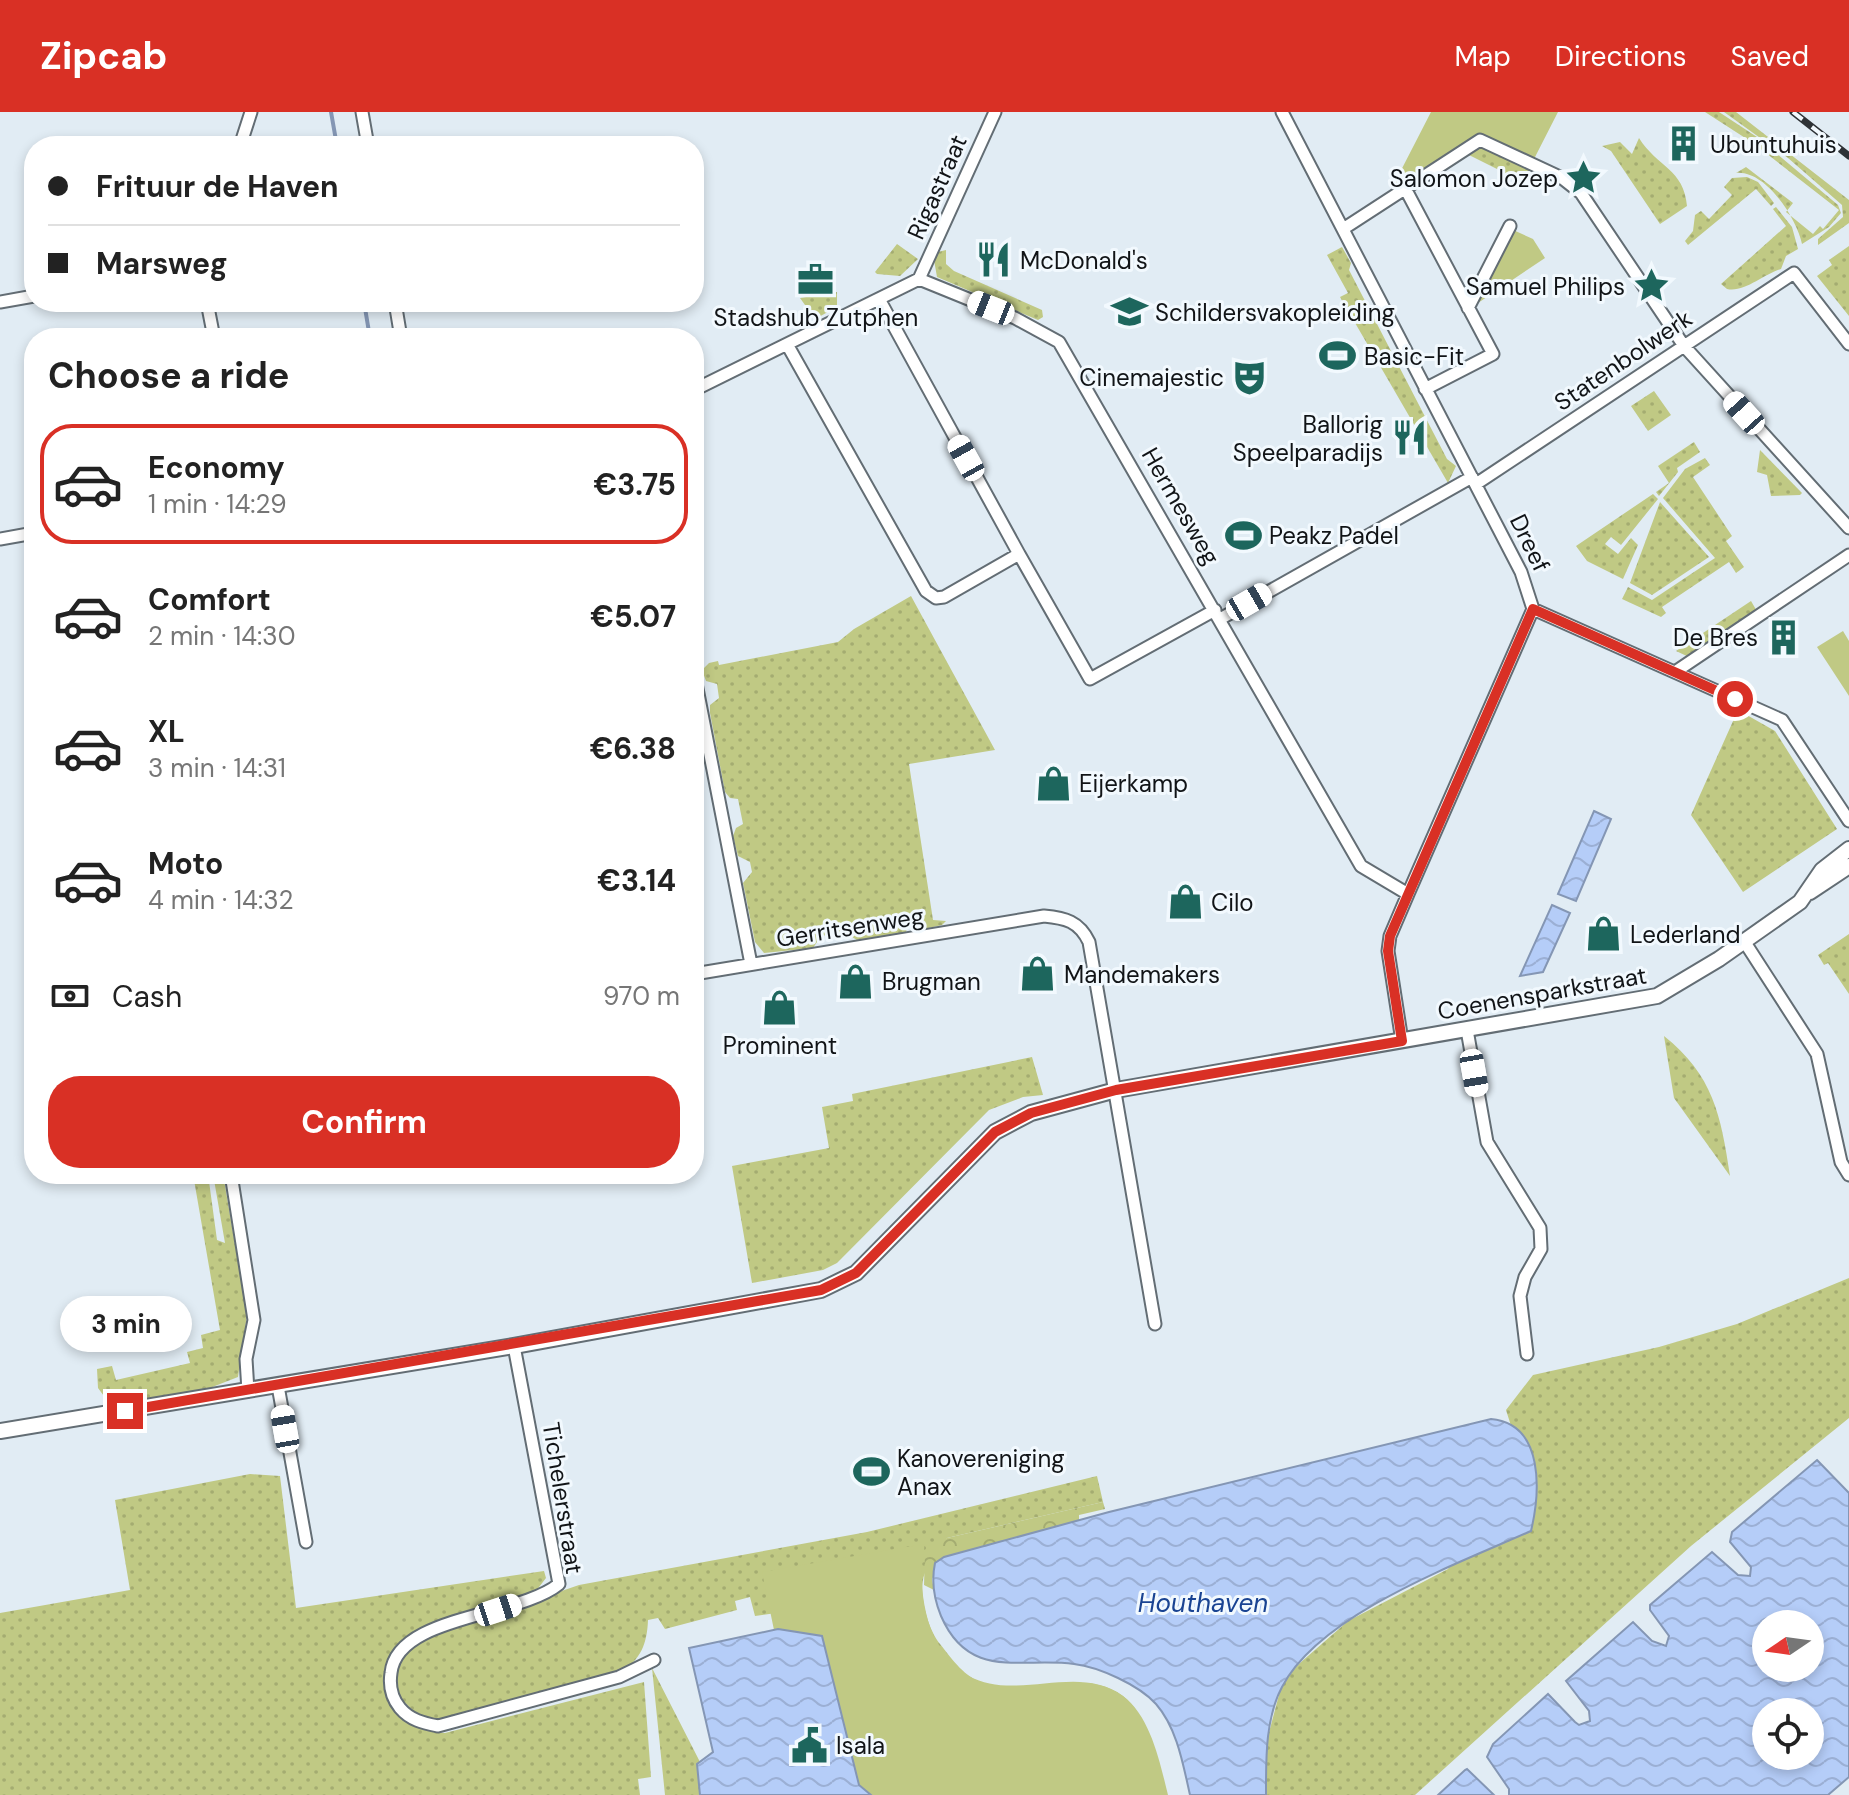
<!DOCTYPE html>
<html lang="en">
<head>
<meta charset="utf-8">
<style>
	:root { --surface:#fff; --page:#f6f6f6; --text:#222; --muted:#767676; --line:#e0e0e0; --accent:#d93025 }
	body { margin:0; font-family:"DM Sans",sans-serif; background:var(--page); color:var(--text); height:100vh; display:flex; flex-direction:column; font-size:30px; white-space:nowrap }
	* { box-sizing:border-box; margin:0 }
	p { font-size:26px; color:var(--muted) }
	.icon { flex:none; width:44px; height:44px; fill:none; stroke:currentColor; stroke-width:2; stroke-linecap:round; stroke-linejoin:round }
	.map { position:relative; flex:1; overflow:hidden }
	.panel { position:absolute; left:24px; top:216px; width:680px; height:856px; display:flex; flex-direction:column; background:var(--surface); border-radius:32px; box-shadow:0 4px 12px #0003 }
	.panel>* { flex:none }
	.banner { position:absolute; left:24px; top:24px; width:680px; height:176px; border-radius:32px; box-shadow:0 4px 12px #0003; display:grid; align-content:center; height:176px; padding:0 24px; background:var(--surface) }
	.needle { width:52px; rotate:257deg }
	.tools { position:absolute; left:1752px; top:1498px; display:grid; gap:16px }
	.tools a { display:grid; place-items:center; width:72px; height:72px; border-radius:50%; background:var(--surface); box-shadow:0 4px 12px #0003; font-size:40px }
	.end { position:absolute; width:36px; height:36px; margin:-18px; border:10px solid #d93025; background:#fff; box-shadow:0 0 0 4px #fff }
	.from { border-radius:50% }
	.bubble { position:absolute; height:56px; border-radius:28px; background:var(--surface); box-shadow:0 4px 12px #0003; font-size:26px; font-weight:700; line-height:56px; text-align:center }
	.car { position:absolute; width:24px; height:48px; margin:-24px -12px; border-radius:10px; box-shadow:0 0 6px 2px #0007; background:linear-gradient(#fff 24%,#345 0 40%,#fff 0 76%,#345 0 86%,#fff 0) }
	.banner b { display:flex; align-items:center; gap:28px; height:76px; font-size:30px }
	.banner b+b { border-top:2px solid var(--line) }
	.banner i { width:20px; height:20px; background:var(--text) }
	ul { padding:0; list-style:none }
	li { display:flex; align-items:center; gap:24px; height:120px; margin:0 16px 12px; padding:0 8px; border:4px solid transparent; border-radius:32px }
	li div { flex:1 }
	li b { display:block; font-size:30px }
	li em { font-style:normal; font-weight:700 }
	li.active { border-color:var(--accent) }
	li>.icon { width:72px; height:72px; stroke-width:1.5 }
	h2 { padding:0 24px; font-size:36px; line-height:96px }
	.pay { display:flex; align-items:center; gap:20px; height:88px; padding:0 24px; font-size:30px }
	.pay p { margin-inline-start:auto }
	.action { display:flex; gap:16px; margin-top:auto; padding:16px 24px }
	.action a { flex:1; height:92px; border-radius:32px; background:var(--accent); color:#fff; font-size:32px; font-weight:700; line-height:92px; text-align:center }
	header { display:flex; align-items:center; gap:48px; box-sizing:border-box; height:112px; padding:0 40px; background:var(--accent); color:#fff }
	header strong { font-size:38px }
	nav { display:flex; gap:44px; margin-inline-start:auto; font-size:28px }
	.map>svg:first-child { display:block }
	.grass { fill:url(#grass-dots) }
	.forest { fill:url(#forest-crowns) }
	.park { fill:#c0c984 }
	.water { fill:url(#water-waves); stroke:#8496b4; stroke-width:2; fill-rule:evenodd }
	.lines { fill:none; stroke-linecap:round; stroke-linejoin:round }
	.stream { stroke:#8496b4; stroke-width:4 }
	.minor-casing { stroke:#636d74; stroke-width:15 }
	.tertiary-casing { stroke:#636d74; stroke-width:18 }
	.minor { stroke:#fff; stroke-width:11 }
	.tertiary { stroke:#fff; stroke-width:14 }
	.rail-casing { stroke:#2e3236; stroke-width:7 }
	.rail { stroke:#f2f9fe; stroke-width:4; stroke-dasharray:12; stroke-linecap:butt }
	.route { stroke:#d93025; stroke-width:10 }
	.labels { text-anchor:middle; dominant-baseline:central; stroke-width:6; stroke-linejoin:round; paint-order:stroke }
	.poi-label { font-size:24px; fill:#111417; stroke:#f2f9fe; text-anchor:start }
	.street-label { font-size:24px; fill:#111417; stroke:#f2f9fe }
	.water-label { font-size:26px; font-style:italic; fill:#194392; stroke:#f2f9fe }
</style>
</head>
<body>
<header>
<strong>Zipcab</strong>
<nav><a>Map</a><a>Directions</a><a>Saved</a></nav>
</header>
<div class="map">
<svg width="1849" height="1683" viewBox="0 0 1849 1683">
	<defs>
		<pattern id="grass-dots" width="8" height="8" patternUnits="userSpaceOnUse" patternTransform="scale(2)"><rect width="8" height="8" fill="#c0c984"/><path d="M2 2h.1M6 6h.1" fill="none" stroke="#a4ac71" stroke-width="1.8" stroke-linecap="round"/></pattern>
		<pattern id="forest-crowns" width="20" height="18" patternUnits="userSpaceOnUse" patternTransform="scale(2)"><rect width="20" height="18" fill="#c0c984"/><path d="M2 6a3 3 0 1 1 6 0M12 15a3 3 0 1 1 6 0" fill="none" stroke="#a4ac71"/></pattern>
		<pattern id="water-waves" width="16" height="10" patternUnits="userSpaceOnUse" patternTransform="scale(2)"><rect width="16" height="10" fill="#b5cdf8"/><path d="M0 5q4-4 8 0t8 0" fill="none" stroke="#9bafd4"/></pattern>
	</defs>
	<rect width="100%" height="100%" fill="#e1ecf4"/>
	<path class="grass" d="M1705,0h14l38,25 81,68 3,8 -12,14 -27,17c-5,-25 -36,-74 -66,-71l10,-6 47,36 -7,9 27,22 7,-8 3,3 16,-19 -86,-67z
		M1724,0h12l113,88v23l-31,22v-6l25,-22 -1,-12 -54,-47z
		M1639,26c18,29 45,31 48,68l-27,18 -49,-73 -9,-5 18,-4 12,12z
		M1480,35l50,23 -7,12 -56,-28z
		M1747,65l11,5 16,21 -3,3 -15,-17 -68,56 -3,-4 8,-10 2,-16 6,-4 8,8 23,-24 -8,-8 8,-9z
		M1776,95l16,20 6,22 -12,7 -5,13c-17,5 -37,24 -54,20l-6,-5 65,-58 -13,-17z
		M897,132l21,15 -18,17 -23,-2 -2,-2z
		M1849,134v70l-32,-40 15,-11 -3,-5z
		M1342,135l9,16 -2,7 98,189 9,7 -8,17 -108,-186 8,-4 -21,-38z
		M946,138v14l8,7 88,39 1,7 -5,3 -101,-43 -3,-17 4,-8z
		M837,180v15l-22,12 -15,-21z
		M1654,279l17,24 -23,16 -17,-25z
		M1694,330l6,10 -23,16 1,4 -19,24 -3,-4 13,-9 -11,-17z
		M1760,338l42,43 -2,2 -29,1 -4,-21 -10,-3z
		M1705,346l5,7 -17,12 39,59 -6,5 18,26 -8,6 -7,-11 -67,45 4,6 -5,4 -39,-18 6,-12 24,13 63,-42 -52,-60 22,-29z
		M1653,382l5,5 -37,46 -10,-8 -6,7 13,10 13,-16 7,7 -15,34 -36,-18 -11,-15z
		M1660,390l49,55 -57,38 -22,-12z
		M911,484l84,154 -86,14 24,156 13,1 -4,4 -18,4 -4,-9 -12,2 -2,10 -49,8 -13,-8 -23,4 -8,12 -49,5 -9,-11 -12,-59 9,-11 -2,-10 -12,-6 -5,-20 3,-8 7,-4 -5,-25 -8,-1 -5,-6 -15,-79v-8l9,-7 -2,-14 -11,-3 -4,-11 7,-7 9,-2 1,4 119,-23 16,-13z
		M1751,489l7,12 -67,45 -15,-7z
		M1738,598l37,21 62,98 -94,63 -52,-77z
		M1849,822v60l-21,-31 -4,2 -6,-10z
		M1664,924c49,39 57,79 66,140l-56,-78z
		M1032,945l11,38 -20,2 -34,13 -152,153 -14,7 -71,13 -20,-117 97,-18 -7,-41 31,-6 -1,-7z
		M193,1062h15l9,66 8,3 -12,-69h10l24,141 -9,62 -41,16 -85,14 -14,-19 -1,-19 15,-3 4,14 74,-17 -3,-11 16,-4 -2,-13 19,-5z
		M1849,1166v140l-158,128 -276,249h-149l1,-55 13,-49 12,-21 56,-49 100,-52 78,-129 -14,-11 -6,-19 27,-35 126,-28 78,-23z
		M250,1362l30,2 16,132 248,-37 2,7 -10,13 -122,41c-54,35 -29,96 31,101l199,-51 7,95 -13,2 2,16h-640v-182l130,-23 -15,-90z
		M1097,1364l6,26 -156,36c-7,11 -22,29 -24,42 -3,19 5,49 17,64 12,15 25,34 45,40 44,14 97,-18 138,12 26,20 34,69 44,99l-340,-189 -72,10 -5,-19 -15,4 2,9 -72,19 -7,-11 -10,2c-1,24 -7,40 -28,52l-177,49 -25,-6 -17,-16 -5,-11v-15l10,-19 19,-16 154,-53 288,-53z
		M652,1556l48,94v33h-35z"/>
	<path class="forest" d="M1103,1390l2,7 -26,6v6l-135,36 -12,22 2,11 -10,-5 1,-33 22,-14z"/>
	<path class="park" d="M1431,0h127l-24,47 -56,-25 -79,51 -4,-3z
		M1511,117l22,10 12,19 -70,47z
		M1843,519l6,10v55l-32,-49z
		M924,1432c1,7 -1,10 -2,18 -2,21 2,52 11,72 46,97 132,19 190,62 28,21 37,67 45,99h-297l-12,-10 -37,-149 -48,-6 -12,-58z"/>
	<path class="water" d="M1594,699l17,8 -35,82 -18,-7z
		M1552,793l18,8 -27,59 -23,4z
		M1491,1307c54,5 49,74 40,112 -74,33 -211,83 -249,156 -17,32 -16,73 -16,108h-76c-7,-31 -13,-67 -34,-91 -17,-19 -57,-37 -82,-40 -53,-7 -105,17 -133,-48 -7,-17 -10,-34 -6,-53l9,-6 165,-45z
		M1817,1348l32,33v284l-21,18h-319v-6l-22,-32 6,-13 55,-50 27,28 4,3 11,-4 -1,-10 -23,-30 67,-59 19,19 14,5 3,-10 -19,-26v-5l62,-53 26,23 12,1 1,-9 -21,-25 2,-10zM1810,1512v44h-44v-44zM1810,1600v44h-44v-44z
		M778,1517l44,7 37,149 12,10h-171l-3,-31 16,-12 -24,-104z
		M1467,1657l27,26h-56l27,-25z"/>
	<g class="lines">
		<path class="stream" d="M331,0l6,34
			M364,190l6,36"/>
		<defs>
			<path id="minor" d="M362,0l6,34
				M1282,0l239,460 12,37 -125,285
				M240,34l11,-34
				M1406,78l87,164 -68,35
				M1343,117l137,-89 82,38 19,15 103,153 165,182
				M919,167l76,-167
				M0,190l34,-6
				M207,190l7,36
				M395,190l6,36
				M1468,196l42,-82
				M788,234l138,245 10,7 8,-1 75,-43 -140,-255
				M694,278l225,-111 96,39 44,24 302,524 47,28 -18,42 -2,15 14,90
				M1476,372l318,-211 55,71
				M0,427l34,-6
				M1019,442l71,125 125,-69
				M1533,497l249,111 67,101
				M1220,507l252,-142
				M1675,560l174,-117
				M694,561l57,291
				M1744,829l73,113 24,108 8,13
				M694,862l350,-58c21,2 35,5 45,26l66,382
				M1467,918l20,112 53,86 1,21 -16,28 -5,19 7,58
				M231,1062l23,146 -8,39 2,32
				M514,1234l45,238c-40,33 -162,31 -168,89 -2,13 0,24 9,35 10,12 23,15 38,18l181,-49 35,-17
				M278,1274l28,156"/>
			<path id="tertiary" d="M1810,780l39,-26
				M0,1319l514,-85 307,-56 35,-17 139,-141 36,-19 85,-23 541,-94 62,-37 81,-57 22,-32 27,-21"/>
		</defs>
		<use href="#minor" class="minor-casing"/>
		<use href="#tertiary" class="tertiary-casing"/>
		<use href="#minor" class="minor"/>
		<use href="#tertiary" class="tertiary"/>
		<defs>
			<path id="rail" d="M1793,0l56,44"/>
		</defs>
		<use href="#rail" class="rail-casing"/>
		<use href="#rail" class="rail"/>
	</g>
	<g class="lines">
		<path class="route" d="M125,1299l696,-121 35,-17 139,-141 36,-19 85,-23 286,-49 -14,-90 2,-15 143,-327 202,90"/>
	</g>
	<defs>
		<symbol id="building-bare" viewBox="-9 -9 18 18"><path d="M-4-6H4V6H1V3H-1V6H-4ZM-2.5-4.3h1.7v1.8h-1.7ZM.8-4.3h1.7v1.8H.8ZM-2.5-1h1.7V.8h-1.7ZM.8-1h1.7V.8H.8Z" fill="#1d665d" stroke="#f2f9fe" stroke-width="2.5" paint-order="stroke"/></symbol>
		<symbol id="sight-bare" viewBox="-9 -9 18 18"><path d="M0-6L1.8-2.2L6-1.7L2.9 1.2L3.7 5.4L0 3.3L-3.7 5.4L-2.9 1.2L-6-1.7L-1.8-2.2Z" fill="#1d665d" stroke="#f2f9fe" stroke-width="2.5" paint-order="stroke"/></symbol>
		<symbol id="restaurant-bare" viewBox="-9 -9 18 18"><path d="M-5-6h1v4h1v-4h1v4h1v-4h1v5L-1.5 .5V6h-2V.5L-5-1ZM5-6V6H3V1.5H1.5Q1.5-4 5-6Z" fill="#1d665d" stroke="#f2f9fe" stroke-width="2.5" paint-order="stroke"/></symbol>
		<symbol id="office-bare" viewBox="-9 -9 18 18"><path d="M-6-3h4V-5.5h4V-3h4V5H-6ZM-1-4.5V-3h2v-1.5ZM-6 0V1H6V0Z" fill="#1d665d" stroke="#f2f9fe" stroke-width="2.5" paint-order="stroke"/></symbol>
		<symbol id="school-bare" viewBox="-9 -9 18 18"><path d="M0-5L7-2L0 1L-7-2ZM-4 1L0 2.5L4 1V4Q0 6-4 4Z" fill="#1d665d" stroke="#f2f9fe" stroke-width="2.5" paint-order="stroke"/></symbol>
		<symbol id="stadium-bare" viewBox="-9 -9 18 18"><path d="M0-5a6.5 5 0 1 0 0 10a6.5 5 0 1 0 0-10ZM-3.5-1.8h7v3.6h-7Z" fill="#1d665d" stroke="#f2f9fe" stroke-width="2.5" paint-order="stroke"/></symbol>
		<symbol id="theatre-bare" viewBox="-9 -9 18 18"><path d="M-5-5.5Q0-4 5-5.5V0Q5 5 0 6Q-5 5-5 0ZM-3.3-2.5H-1v1.5H-3.3ZM1-2.5H3.3v1.5H1ZM-2.8 1Q0 5.5 2.8 1Z" fill="#1d665d" stroke="#f2f9fe" stroke-width="2.5" paint-order="stroke"/></symbol>
		<symbol id="shop-bare" viewBox="-9 -9 18 18"><path d="M-5-2.5h2.3a2.7 3.5 0 0 1 5.4 0H5L5.5 6h-11ZM-1.5-2.5h3a1.5 2.3 0 0 0-3 0Z" fill="#1d665d" stroke="#f2f9fe" stroke-width="2.5" paint-order="stroke"/></symbol>
		<symbol id="civic-bare" viewBox="-9 -9 18 18"><path d="M-.6-6.5H3V-4.5H.6V-3L4-1V1h2V6H-6V1h2V-1L-.6-3ZM-1.2 2.5V6h2.4V2.5Z" fill="#1d665d" stroke="#f2f9fe" stroke-width="2.5" paint-order="stroke"/></symbol>
	</defs>
	<g fill-rule="evenodd">
		<use href="#building-bare" x="1658" y="6" width="51" height="51"/>
		<use href="#sight-bare" x="1558" y="40" width="51" height="51"/>
		<use href="#restaurant-bare" x="968" y="122" width="51" height="51"/>
		<use href="#office-bare" x="790" y="142" width="51" height="51"/>
		<use href="#sight-bare" x="1626" y="148" width="51" height="51"/>
		<use href="#school-bare" x="1104" y="174" width="51" height="51"/>
		<use href="#stadium-bare" x="1312" y="218" width="51" height="51"/>
		<use href="#theatre-bare" x="1224" y="240" width="51" height="51"/>
		<use href="#restaurant-bare" x="1384" y="300" width="51" height="51"/>
		<use href="#stadium-bare" x="1218" y="398" width="51" height="51"/>
		<use href="#building-bare" x="1758" y="500" width="51" height="51"/>
		<use href="#shop-bare" x="1028" y="646" width="51" height="51"/>
		<use href="#shop-bare" x="1160" y="764" width="51" height="51"/>
		<use href="#shop-bare" x="1578" y="796" width="51" height="51"/>
		<use href="#shop-bare" x="1012" y="836" width="51" height="51"/>
		<use href="#shop-bare" x="830" y="844" width="51" height="51"/>
		<use href="#shop-bare" x="754" y="870" width="51" height="51"/>
		<use href="#stadium-bare" x="846" y="1334" width="51" height="51"/>
		<use href="#civic-bare" x="784" y="1608" width="51" height="51"/>
	</g>
	<g class="labels">
		<g class="poi-label">
			<text x="1710" y="32">Ubuntuhuis</text>
			<text x="1558" y="66" text-anchor="end">Salomon Jozep</text>
			<text x="1020" y="148">McDonald's</text>
			<text x="1625" y="174" text-anchor="end">Samuel Philips</text>
			<text x="1155" y="200">Schildersvakopleiding</text>
			<text x="816" y="205" text-anchor="middle">Stadshub Zutphen</text>
			<text x="1364" y="244">Basic-Fit</text>
			<text x="1224" y="265" text-anchor="end">Cinemajestic</text>
			<text x="1383" y="312" text-anchor="end">Ballorig<tspan x="1383" dy="28">Speelparadijs</tspan></text>
			<text x="1269" y="423">Peakz Padel</text>
			<text x="1758" y="525" text-anchor="end">De Bres</text>
			<text x="1079" y="671">Eijerkamp</text>
			<text x="1211" y="790">Cilo</text>
			<text x="1630" y="822">Lederland</text>
			<text x="1064" y="862">Mandemakers</text>
			<text x="882" y="869">Brugman</text>
			<text x="780" y="933" text-anchor="middle">Prominent</text>
			<text x="897" y="1346">Kanovereniging<tspan x="897" dy="28">Anax</tspan></text>
			<text x="836" y="1633">Isala</text>
		</g>
		<g class="street-label">
			<text transform="translate(937 75) rotate(-66)">Rigastraat</text>
			<text transform="translate(1623 248) rotate(-34)">Statenbolwerk</text>
			<text transform="translate(1181 394) rotate(60)">Hermesweg</text>
			<text transform="translate(1530 431) rotate(64)">Dreef</text>
			<text transform="translate(850 815) rotate(-9)">Gerritsenweg</text>
			<text transform="translate(1542 881) rotate(-10)">Coenensparkstraat</text>
			<text transform="translate(563 1386) rotate(81)">Tichelerstraat</text>
		</g>
		<g class="water-label">
			<text x="1203" y="1491">Houthaven</text>
		</g>
	</g>
</svg>
<div class="tools">
<a><svg class="needle" viewBox="-14 -14 28 28"><path d="M0-13l5 13h-10z" fill="#e53935"/><path d="M0 13l5-13h-10z" fill="#767676"/></svg></a>
<a><svg class="icon" aria-label="locate" viewBox="0 0 24 24"><circle cx="12" cy="12" r="6"/><path d="M12 2v4M12 18v4M2 12h4M18 12h4"/></svg></a>
</div>
<i class="end from" style="left:1735px;top:587px"></i>
<i class="end" style="left:125px;top:1299px"></i>
<div class="bubble" style="left:60px;top:1184px;width:132px">3 min</div>
<i class="car" style="left:991px;top:196px;rotate:292deg"></i>
<i class="car" style="left:1744px;top:301px;rotate:318deg"></i>
<i class="car" style="left:966px;top:346px;rotate:331deg"></i>
<i class="car" style="left:1249px;top:490px;rotate:60deg"></i>
<i class="car" style="left:1474px;top:961px;rotate:170deg"></i>
<i class="car" style="left:285px;top:1317px;rotate:350deg"></i>
<i class="car" style="left:498px;top:1498px;rotate:72deg"></i>
<div class="banner">
<b><i class="from"></i>Frituur de Haven</b>
<b><i></i>Marsweg</b>
</div>
<section class="panel">
<h2>Choose a ride</h2>
<ul>
<li class="active"><svg class="icon" aria-label="car" viewBox="0 0 24 24"><path d="M5 17H2v-5l4-1 3-4h7l3 4 3 1v5h-3M9 17h6M6 11h13"/><circle cx="7" cy="17" r="2"/><circle cx="17" cy="17" r="2"/></svg><div><b>Economy</b><p>1 min · 14:29</p></div><em>€3.75</em></li>
<li><svg class="icon" aria-label="car" viewBox="0 0 24 24"><path d="M5 17H2v-5l4-1 3-4h7l3 4 3 1v5h-3M9 17h6M6 11h13"/><circle cx="7" cy="17" r="2"/><circle cx="17" cy="17" r="2"/></svg><div><b>Comfort</b><p>2 min · 14:30</p></div><em>€5.07</em></li>
<li><svg class="icon" aria-label="car" viewBox="0 0 24 24"><path d="M5 17H2v-5l4-1 3-4h7l3 4 3 1v5h-3M9 17h6M6 11h13"/><circle cx="7" cy="17" r="2"/><circle cx="17" cy="17" r="2"/></svg><div><b>XL</b><p>3 min · 14:31</p></div><em>€6.38</em></li>
<li><svg class="icon" aria-label="car" viewBox="0 0 24 24"><path d="M5 17H2v-5l4-1 3-4h7l3 4 3 1v5h-3M9 17h6M6 11h13"/><circle cx="7" cy="17" r="2"/><circle cx="17" cy="17" r="2"/></svg><div><b>Moto</b><p>4 min · 14:32</p></div><em>€3.14</em></li>
</ul>
<div class="pay"><svg class="icon" aria-label="cash" viewBox="0 0 24 24"><path d="M3 7h18v10H3z"/><circle cx="12" cy="12" r="2"/></svg>Cash<p>970 m</p></div>
<div class="action"><a>Confirm</a></div>
</section>
</div>
</body>
</html>
